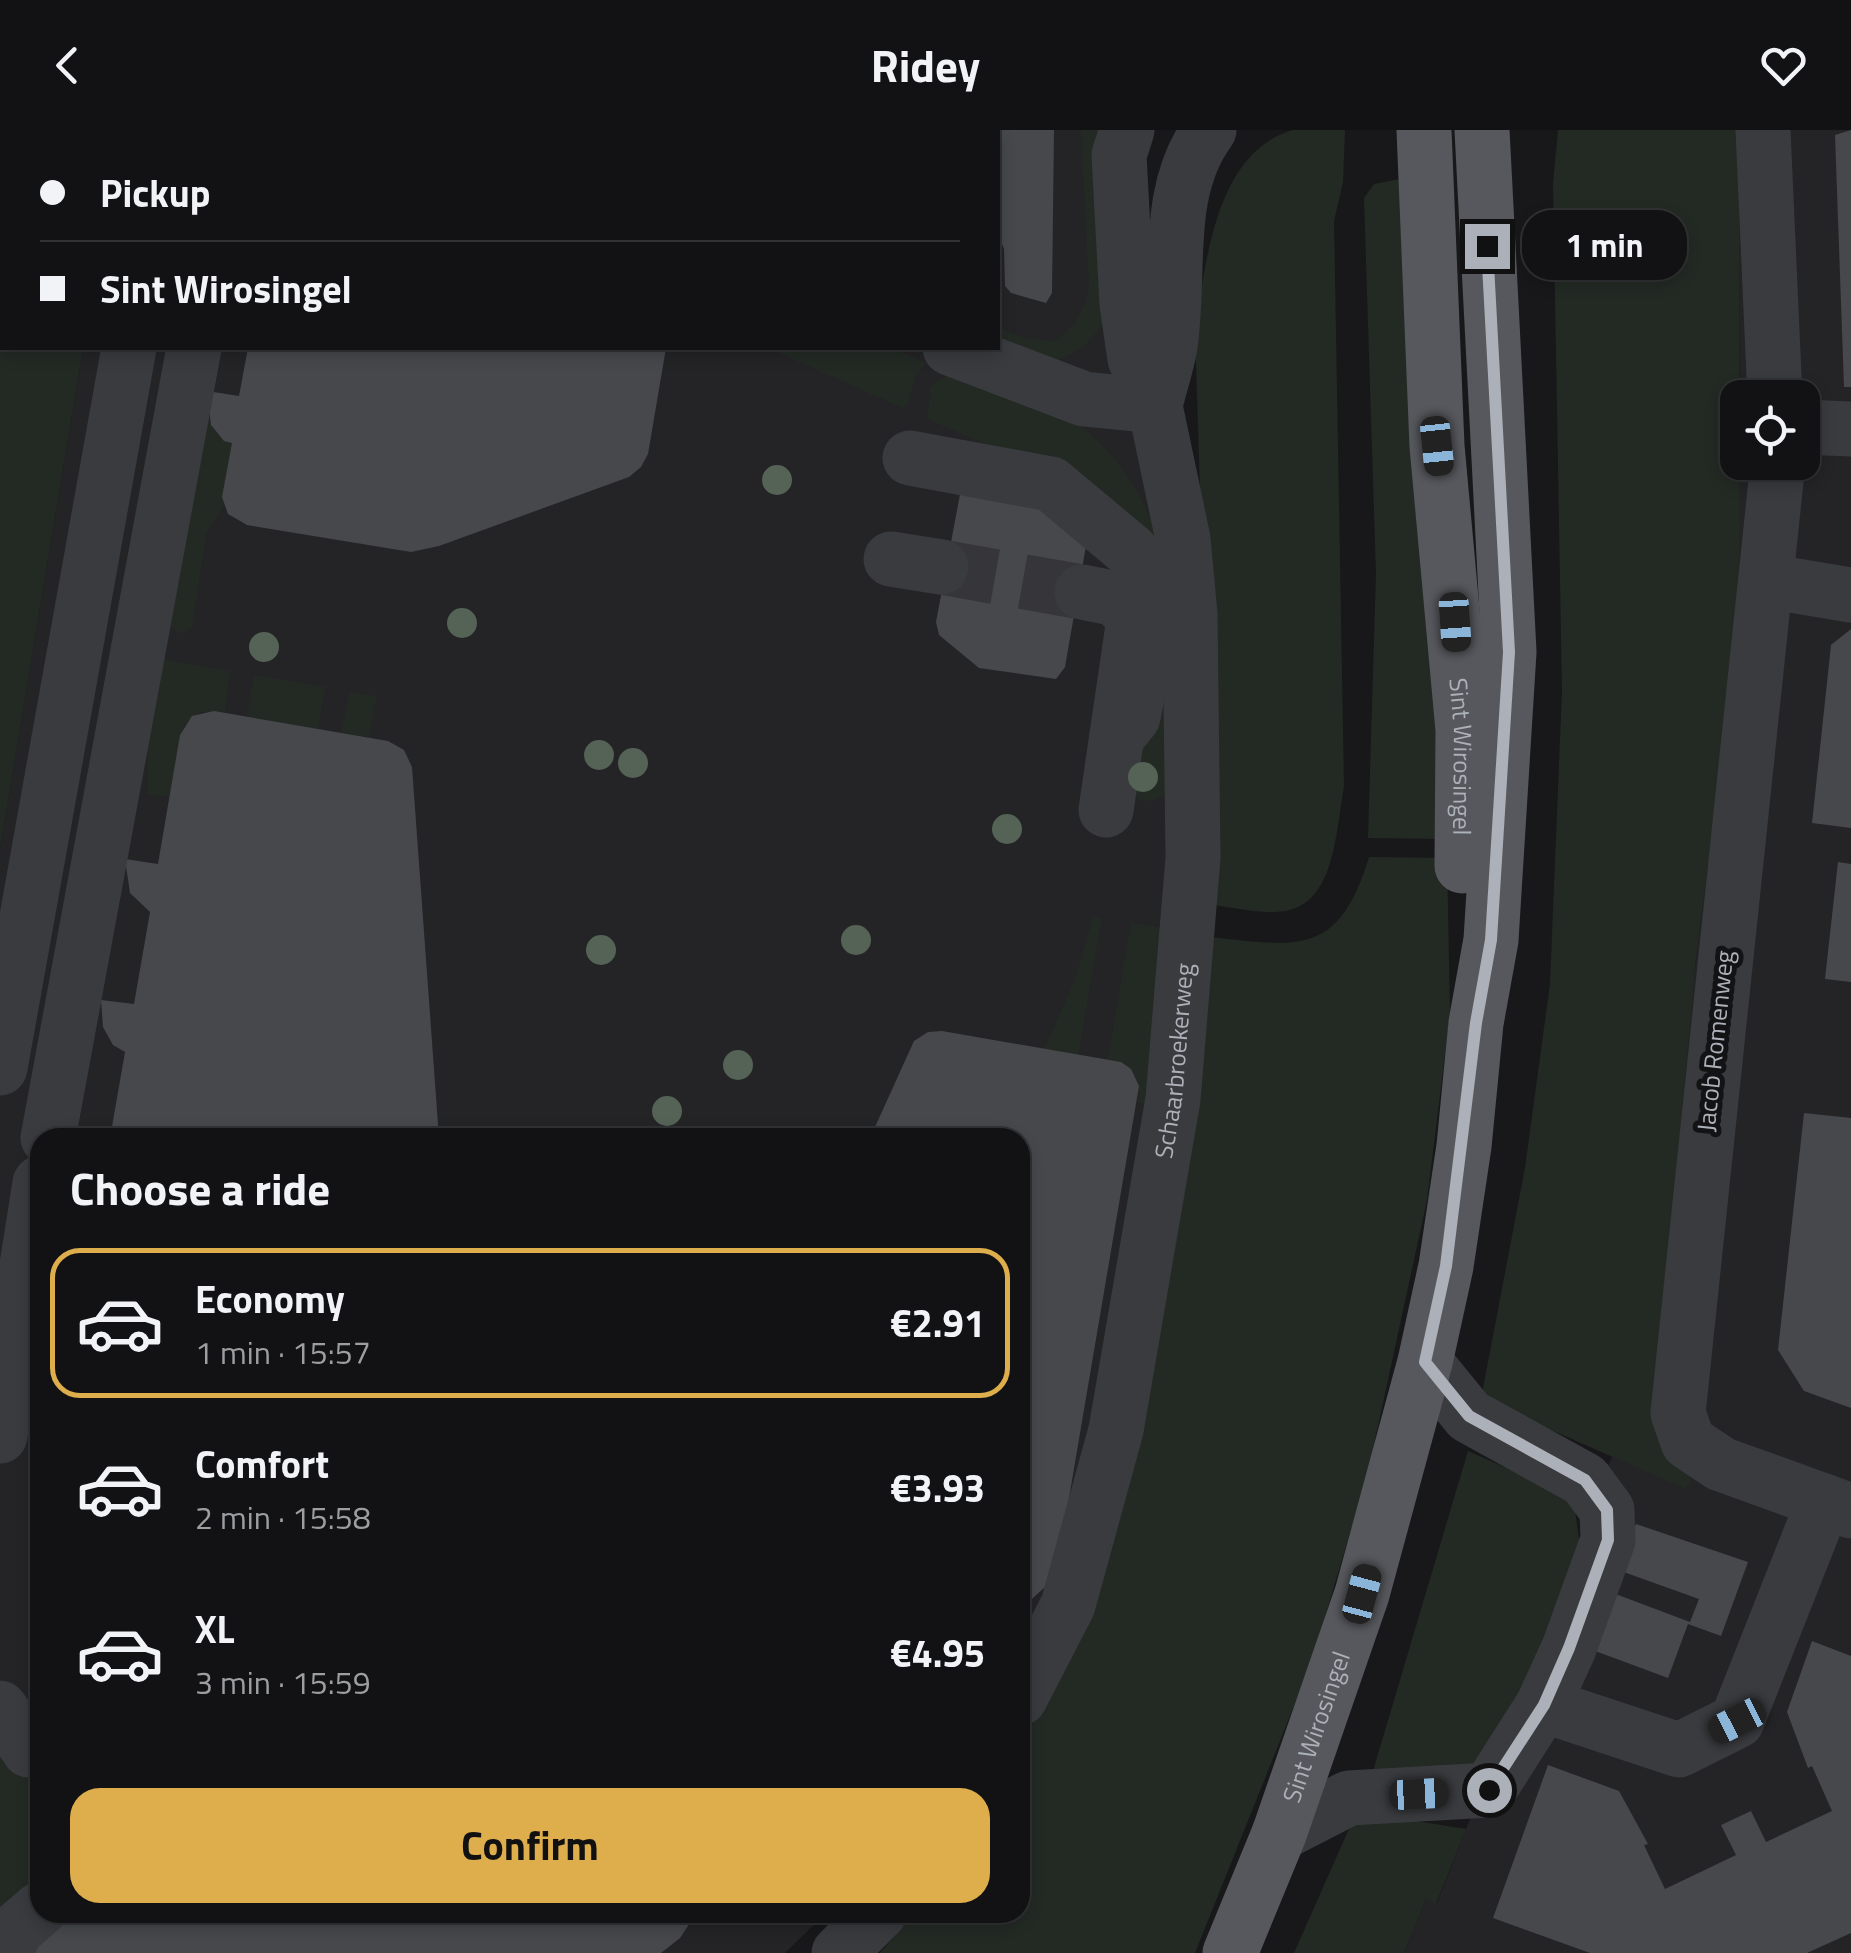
<!DOCTYPE html>
<html lang="en">
<head>
<meta charset="utf-8">
<style>
	:root { --surface:#121214; --page:#1f2022; --text:#f1f3f6; --muted:#9c9ea0; --line:#313234; --accent:#dead4c }
	body { margin:0; font-family:"Titillium Web",sans-serif; background:var(--page); color:var(--text); height:100vh; display:flex; flex-direction:column; font-size:38px; white-space:nowrap }
	* { box-sizing:border-box; margin:0 }
	p { font-size:32px; color:var(--muted) }
	.icon { flex:none; width:55px; height:55px; fill:none; stroke:currentColor; stroke-width:2; stroke-linecap:round; stroke-linejoin:round }
	.map { position:relative; flex:1; overflow:hidden }
	.sheet { position:absolute; left:30px; top:998px; width:1000px; height:795px; display:flex; flex-direction:column; background:var(--surface); border-radius:30px; box-shadow:0 5px 15px #0003,0 0 0 2px var(--line) }
	.sheet>* { flex:none }
	.guide { position:absolute; left:0px; top:0px; width:1000px; height:220px; box-shadow:0 5px 15px #0003,0 0 0 2px var(--line); display:grid; align-content:center; height:220px; padding:0 40px; background:var(--surface) }
	.fabs { position:absolute; left:1720px; top:250px; display:grid; gap:20px }
	.fabs a { display:grid; place-items:center; width:100px; height:100px; border-radius:20px; background:var(--surface); box-shadow:0 5px 15px #0003,0 0 0 2px var(--line); font-size:50px }
	.end { position:absolute; width:45px; height:45px; margin:-22px; border:12px solid #acb0b8; background:#111; box-shadow:0 0 0 5px #111 }
	.from { border-radius:50% }
	.bubble { position:absolute; height:70px; border-radius:30px; background:var(--surface); box-shadow:0 5px 15px #0003,0 0 0 2px var(--line); font-size:32px; font-weight:700; line-height:70px; text-align:center }
	.car { position:absolute; width:30px; height:60px; margin:-30px -15px; border-radius:12px; box-shadow:0 0 8px 2px #0007; background:linear-gradient(#222 24%,#8ab4d8 0 40%,#222 0 76%,#8ab4d8 0 86%,#222 0) }
	.guide b { display:flex; align-items:center; gap:35px; height:95px; font-size:38px }
	.guide b+b { border-top:2px solid var(--line) }
	.guide i { width:25px; height:25px; background:var(--text) }
	ul { padding:0; list-style:none }
	li { display:flex; align-items:center; gap:30px; height:150px; margin:0 20px 15px; padding:0 20px; border:5px solid transparent; border-radius:30px }
	li div { flex:1 }
	li b { display:block; font-size:38px }
	li em { font-style:normal; font-weight:700 }
	li.selected { border-color:var(--accent) }
	li>.icon { width:90px; height:90px; stroke-width:1.5 }
	h2 { padding:0 40px; font-size:45px; line-height:120px }
	.primary-button { display:flex; gap:20px; margin-top:auto; padding:20px 40px }
	.primary-button a { flex:1; height:115px; border-radius:30px; background:var(--accent); color:#111; font-size:40px; font-weight:700; line-height:115px; text-align:center }
	header { display:flex; justify-content:space-between; align-items:center; height:130px; padding:0 40px; background:var(--surface); font-size:45px; font-weight:700 }
	.map>svg:first-child { display:block }
	.built { fill:#242427 }
	.green { fill:#232a24 }
	.building { fill:#47484c }
	.lines { fill:none; stroke-linecap:round; stroke-linejoin:round }
	.minor-tunnel { stroke:#36363a; stroke-width:55; stroke-dasharray:55 28; stroke-linecap:butt }
	.minor { stroke:#3a3b3f; stroke-width:55 }
	.major { stroke:#56585d; stroke-width:55 }
	.tree { fill:#546356 }
	.route { stroke:#acb0b8; stroke-width:12 }
	.labels { text-anchor:middle; dominant-baseline:central; stroke-width:10; stroke-linejoin:round; paint-order:stroke }
	.street-label { font-size:25px; fill:#acb0b8; stroke:#131315 }
</style>
</head>
<body>
<header><svg class="icon" aria-label="back" viewBox="0 0 24 24"><path d="M15 5l-7 7 7 7"/></svg>Ridey<svg class="icon" aria-label="heart" viewBox="0 0 24 24"><path d="M12 20l-8-8c-3-5 5-10 8-4 3-6 11-1 8 4z"/></svg></header>
<div class="map">
<svg width="1851" height="1823" viewBox="0 0 1851 1823">
	<rect width="100%" height="100%" fill="#18181a"/>
	<path class="built" d="M220,0h884l60,384 15,248 -32,342 -58,357 -69,199v-522h-980v774l786,1 -41,40h-785v-1104l83,-501h915v-216z
		M1740,0h111v1823h-447l22,-54 11,4 176,-449 82,-486 44,-349v-156l63,-1v-64l-62,-1z"/>
	<path class="green" d="M0,0h117l-115,2v216h81l-83,501z
		M1081,0h26c2,51 19,153 -6,196 -11,19 -30,29 -50,37l-53,-19v-16l27,10 30,3c20,-14 29,-29 34,-53z
		M1293,0h52l-2,52 -9,39 10,566c-7,35 -8,103 -46,120 -23,11 -60,1 -85,-2l-18,-576c11,-66 20,-177 98,-199z
		M1558,0h182l-1,489 -44,349 -41,456 11,31 27,22 -6,12 -205,-90 44,-231 25,-184 12,-293 -9,-507z
		M1400,49l47,660 -79,-1 8,-264 -12,-376 10,-14z
		M768,218h125l33,15 -10,12 -8,29 -5,4z
		M951,243c34,12 72,22 104,37 57,28 92,90 110,147v238c-19,10 -24,7 -39,-7l37,-193 -114,-123 -122,-53 4,-33z
		M207,275c3,16 7,33 25,38l-8,62 -18,29 -14,93 -11,7 -21,-16z
		M148,527l82,14 -5,42 -24,-1 -17,12 -15,73 -21,-3z
		M254,545l71,12 -7,42 -71,-12z
		M350,562l27,4 -8,41 -28,-4z
		M1369,727l78,1 3,156 -23,186 -59,272 -56,189 -117,292h-315l35,-40 105,-1v-165l75,-154 115,-656c90,10 129,19 159,-80z
		M1093,787l9,1 -24,137 -34,-6 31,-69z
		M1131,793l32,5 -16,176 -9,-2 1,-16 -8,-17 -23,-9z
		M1468,1321l90,40 17,19 5,36 -55,138 -40,74 -17,12 -95,1z
		M0,1619l40,12v134l-40,25z
		M1409,1690l57,9 -30,75 -10,-5 -22,54h-110l58,-131z"/>
	<path class="building" d="M998,0h56l-2,163 -6,10 -35,-10 -6,-7 -1,-37 -6,-15z
		M1851,0v257h-7l-9,-252z
		M248,218h418l-18,106 -7,13 -12,10 -190,69 -28,6 -164,-27 -19,-11 -6,-17 10,-54 -8,-2 -13,-16 -4,-34 32,5z
		M961,359l78,3 48,48 -22,127 -9,12 -77,-11 -40,-33 -3,-13z
		M1851,499v199l-39,-5 19,-178z
		M214,581l174,30 16,9 8,17 27,371h-329l15,-86 -12,-7 -10,-18 -2,-27 33,4 16,-92 -20,-19 -5,-34 33,5 22,-129 12,-19z
		M1838,732l13,2v118l-26,-3z
		M942,901l179,31 10,7 8,17 -79,465 -15,36 -25,23v-472h-150l44,-97 14,-9z
		M1804,983l47,5v290l-47,-17 -26,-41z
		M1636,1394l112,38 -27,74 -33,-12 -20,54 -116,-43 21,-57 117,44 9,-23 -81,-29z
		M38,1428h2l-2,76 -6,-27z
		M1812,1511l39,15v277l-44,20h-217l-97,-35 55,-153 71,26 29,53 -4,1 21,44 71,-34 -15,-30 30,-14 15,31 66,-31 -20,-45 -4,2 -21,-56z
		M67,1782h630l-17,26 -19,15h-634z"/>
	<g class="lines">
		<path class="minor-tunnel" d="M941,437l141,25"/>
		<g class="minor">
			<path d="M444,0l4,2"/>
			<path d="M1763,0l12,268"/>
			<path d="M238,2v-2"/>
			<path d="M669,2l1,-2"/>
			<path d="M767,2l1,-2"/>
			<path d="M950,218l134,51 71,7"/>
			<path d="M1155,276c4,-19 12,-40 15,-60 11,-72 -7,-154 39,-216"/>
			<path d="M1802,297l49,2"/>
			<path d="M910,328l141,26 80,67 26,42 -24,124 -16,20"/>
			<path d="M1778,332l-100,951 10,29 33,22 130,47"/>
			<path d="M891,429l50,8"/>
			<path d="M1766,451l85,14"/>
			<path d="M1082,462l35,7 17,20 -28,191"/>
			<path d="M0,938l129,-720"/>
			<path d="M48,1008l146,-790"/>
			<path d="M0,1306l40,-253"/>
			<path id="s1" d="M1020,1568l48,-93 48,-175 57,-331 20,-241 -3,-244 -7,-75 -28,-133 -20,-47 -8,-55 -8,-149 8,-25"/>
			<path d="M1543,1575l136,45 58,-29 87,-220"/>
			<path d="M0,1578l29,42 11,-1"/>
			<path d="M1279,1704l70,-36 140,-8 54,-85 26,-57 39,-108 -1,-30 -22,-30 -116,-64 -44,-54"/>
			<path d="M4,1823l13,-24 23,-20"/>
			<path d="M839,1823l41,-41"/>
		</g>
		<g class="major">
			<path id="s2" d="M1424,0l13,316 26,284 -1,136"/>
			<path id="s3" d="M1230,1823l49,-119 83,-240 63,-232 21,-96 18,-120 12,-123 15,-83 18,-288 -27,-522"/>
		</g>
	</g>
	<g class="tree">
		<circle cx="777" cy="350" r="15"/>
		<circle cx="462" cy="493" r="15"/>
		<circle cx="264" cy="517" r="15"/>
		<circle cx="599" cy="625" r="15"/>
		<circle cx="633" cy="633" r="15"/>
		<circle cx="1143" cy="647" r="15"/>
		<circle cx="1007" cy="699" r="15"/>
		<circle cx="856" cy="810" r="15"/>
		<circle cx="601" cy="820" r="15"/>
		<circle cx="738" cy="935" r="15"/>
		<circle cx="667" cy="981" r="15"/>
	</g>
	<g class="lines">
		<path class="route" d="M1487,116l22,406 -18,288 -15,83 -30,243 -21,96 44,54 116,64 22,30 1,30 -39,108 -25,57 -55,85"/>
	</g>
	<g class="labels">
		<g class="street-label">
			<text stroke="none"><textPath href="#s2" startOffset="628">Sint Wirosingel</textPath></text>
			<text transform="translate(1715 911) rotate(-84)">Jacob Romenweg</text>
			<text stroke="none"><textPath href="#s1" startOffset="660">Schaarbroekerweg</textPath></text>
			<text stroke="none"><textPath href="#s3" startOffset="242">Sint Wirosingel</textPath></text>
		</g>
	</g>
</svg>
<div class="fabs">
<a><svg class="icon" aria-label="locate" viewBox="0 0 24 24"><circle cx="12" cy="12" r="6"/><path d="M12 2v4M12 18v4M2 12h4M18 12h4"/></svg></a>
</div>
<i class="end from" style="left:1489px;top:1660px"></i>
<i class="end" style="left:1487px;top:116px"></i>
<div class="bubble" style="left:1522px;top:80px;width:165px">1 min</div>
<i class="car" style="left:1437px;top:316px;rotate:174deg"></i>
<i class="car" style="left:1455px;top:492px;rotate:176deg"></i>
<i class="car" style="left:1362px;top:1464px;rotate:15deg"></i>
<i class="car" style="left:1737px;top:1591px;rotate:243deg"></i>
<i class="car" style="left:1419px;top:1664px;rotate:87deg"></i>
<div class="guide">
<b><i class="from"></i>Pickup</b>
<b><i></i>Sint Wirosingel</b>
</div>
<section class="sheet">
<h2>Choose a ride</h2>
<ul>
<li class="selected"><svg class="icon" aria-label="car" viewBox="0 0 24 24"><path d="M5 17H2v-5l4-1 3-4h7l3 4 3 1v5h-3M9 17h6M6 11h13"/><circle cx="7" cy="17" r="2"/><circle cx="17" cy="17" r="2"/></svg><div><b>Economy</b><p>1 min · 15:57</p></div><em>€2.91</em></li>
<li><svg class="icon" aria-label="car" viewBox="0 0 24 24"><path d="M5 17H2v-5l4-1 3-4h7l3 4 3 1v5h-3M9 17h6M6 11h13"/><circle cx="7" cy="17" r="2"/><circle cx="17" cy="17" r="2"/></svg><div><b>Comfort</b><p>2 min · 15:58</p></div><em>€3.93</em></li>
<li><svg class="icon" aria-label="car" viewBox="0 0 24 24"><path d="M5 17H2v-5l4-1 3-4h7l3 4 3 1v5h-3M9 17h6M6 11h13"/><circle cx="7" cy="17" r="2"/><circle cx="17" cy="17" r="2"/></svg><div><b>XL</b><p>3 min · 15:59</p></div><em>€4.95</em></li>
</ul>
<div class="primary-button"><a>Confirm</a></div>
</section>
</div>
</body>
</html>
